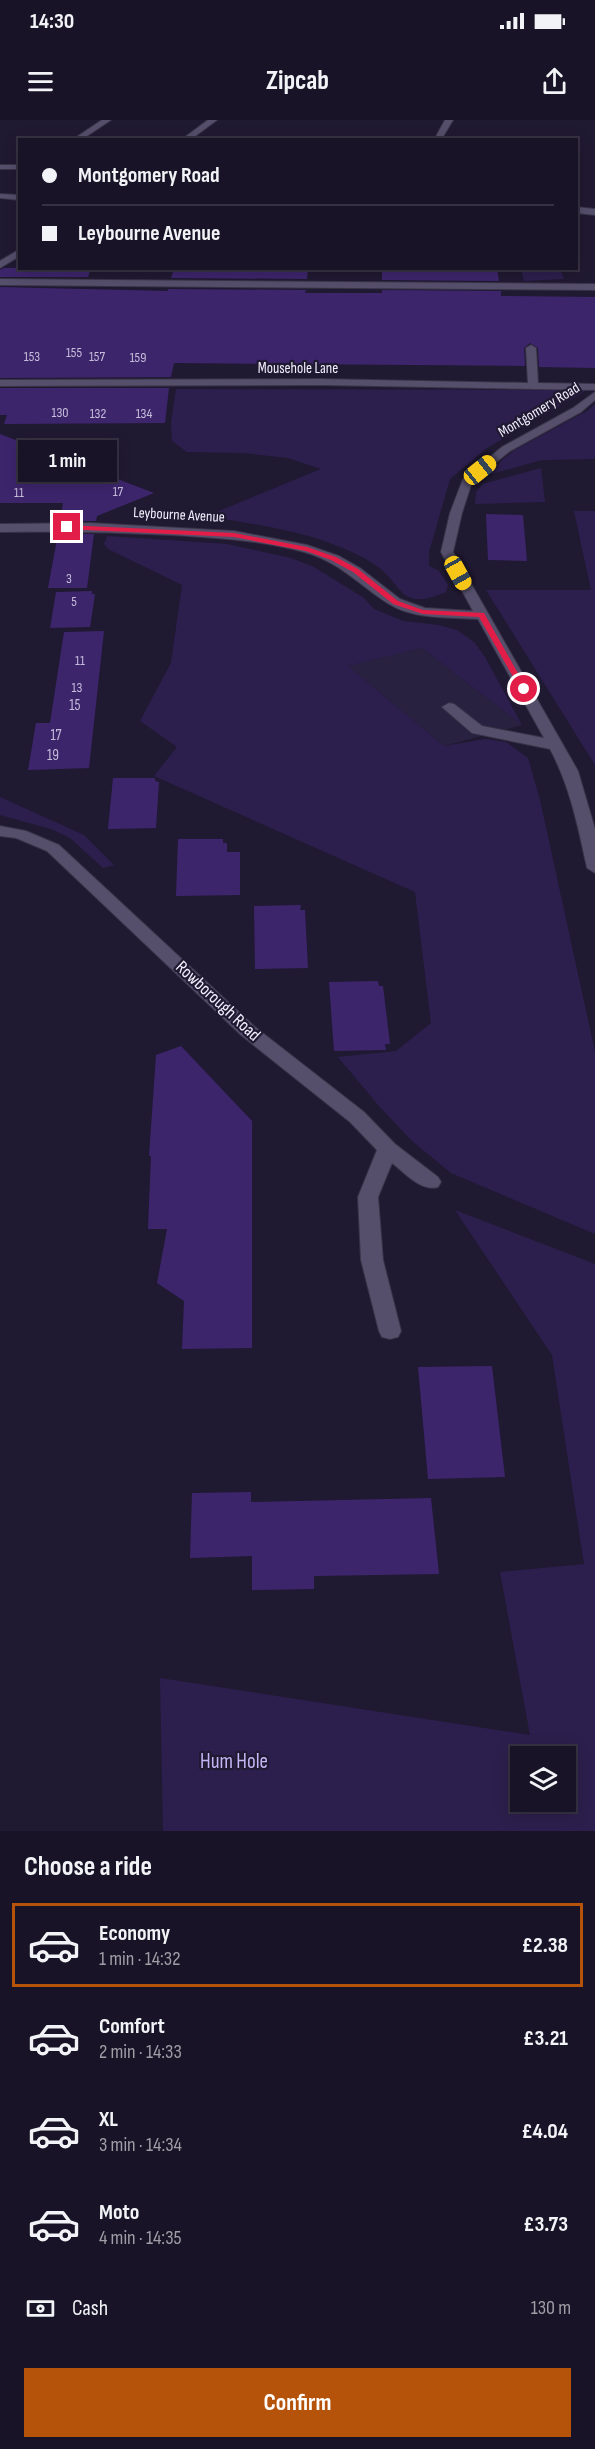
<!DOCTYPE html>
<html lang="en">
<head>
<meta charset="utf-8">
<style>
	:root { --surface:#181326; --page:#252032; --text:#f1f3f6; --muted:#9f9ea7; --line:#363243; --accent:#b45309 }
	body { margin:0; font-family:"Sofia Sans Condensed",sans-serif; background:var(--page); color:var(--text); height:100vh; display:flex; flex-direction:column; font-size:22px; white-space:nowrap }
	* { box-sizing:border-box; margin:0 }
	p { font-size:20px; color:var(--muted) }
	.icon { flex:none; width:33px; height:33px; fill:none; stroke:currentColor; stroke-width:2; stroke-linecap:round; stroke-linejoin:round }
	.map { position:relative; height:1711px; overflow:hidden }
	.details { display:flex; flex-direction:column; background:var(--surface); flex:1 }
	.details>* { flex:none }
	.banner { position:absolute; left:18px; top:18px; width:560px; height:132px; border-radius:0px; box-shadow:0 3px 15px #0003,0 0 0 2px var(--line); display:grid; align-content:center; height:132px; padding:0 24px; background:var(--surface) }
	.controls { position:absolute; left:510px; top:1626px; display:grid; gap:12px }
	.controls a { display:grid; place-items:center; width:66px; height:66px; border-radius:0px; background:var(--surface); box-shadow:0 3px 15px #0003,0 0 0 2px var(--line); font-size:30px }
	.end { position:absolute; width:27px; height:27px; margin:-14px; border:8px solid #e11d48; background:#fff; box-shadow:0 0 0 3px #fff }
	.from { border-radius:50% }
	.bubble { position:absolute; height:42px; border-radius:0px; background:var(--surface); box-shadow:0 3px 15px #0003,0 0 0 2px var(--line); font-size:20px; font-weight:700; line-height:42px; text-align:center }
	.car { position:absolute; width:18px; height:36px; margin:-18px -9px; border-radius:8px; box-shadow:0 0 4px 2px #0007; background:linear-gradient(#f5c518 24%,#345 0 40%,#f5c518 0 76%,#345 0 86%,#f5c518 0) }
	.banner b { display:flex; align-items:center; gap:21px; height:57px; font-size:22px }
	.banner b+b { border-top:2px solid var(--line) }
	.banner i { width:15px; height:15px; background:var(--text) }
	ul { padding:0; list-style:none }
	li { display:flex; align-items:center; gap:18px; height:84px; margin:0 12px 9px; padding:0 12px; border:3px solid transparent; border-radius:0px }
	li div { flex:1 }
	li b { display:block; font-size:22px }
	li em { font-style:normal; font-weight:700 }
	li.selected { border-color:var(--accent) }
	li>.icon { width:54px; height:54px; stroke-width:1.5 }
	h2 { padding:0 24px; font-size:27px; line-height:72px }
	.pay { display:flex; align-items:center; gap:15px; height:66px; padding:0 24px; font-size:22px }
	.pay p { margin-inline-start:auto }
	.primary-button { display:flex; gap:12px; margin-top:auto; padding:12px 24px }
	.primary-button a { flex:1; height:69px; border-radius:0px; background:var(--accent); color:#fff; font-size:24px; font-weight:700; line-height:69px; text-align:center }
	.status { display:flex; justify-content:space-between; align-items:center; height:42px; padding:0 30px; background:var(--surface); direction:ltr }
	.status svg { height:16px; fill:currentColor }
	header { display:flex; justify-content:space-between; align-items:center; height:78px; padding:0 24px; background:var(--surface); font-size:27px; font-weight:700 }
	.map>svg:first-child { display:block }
	.built { fill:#292140 }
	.green { fill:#2d1f4d; fill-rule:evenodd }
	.building { fill:#3d256c }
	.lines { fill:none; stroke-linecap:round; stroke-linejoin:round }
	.minor-casing { stroke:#383347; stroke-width:2 }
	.minor { fill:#554f6c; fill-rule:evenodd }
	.route { fill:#e11d48 }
	.labels { text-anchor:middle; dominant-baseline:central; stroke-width:4.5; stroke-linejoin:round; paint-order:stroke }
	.far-number-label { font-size:14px; fill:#c5bcd9 }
	.far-street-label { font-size:15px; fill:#f2effd; stroke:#201932 }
	.number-label { font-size:15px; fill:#c5bcd9 }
	.street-label { font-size:18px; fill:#f2effd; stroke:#201932 }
	.near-park-label { font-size:21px; fill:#c4b5f4; stroke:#201932 }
</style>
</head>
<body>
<div class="status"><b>14:30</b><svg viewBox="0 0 49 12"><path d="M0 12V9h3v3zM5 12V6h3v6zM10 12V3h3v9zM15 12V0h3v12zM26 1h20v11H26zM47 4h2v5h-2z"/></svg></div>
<header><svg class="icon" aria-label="menu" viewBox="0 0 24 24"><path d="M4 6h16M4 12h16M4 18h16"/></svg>Zipcab<svg class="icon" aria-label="share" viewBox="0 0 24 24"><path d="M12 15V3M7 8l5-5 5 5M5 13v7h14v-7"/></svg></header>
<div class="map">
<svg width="595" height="1711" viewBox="0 0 595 1711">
	<rect width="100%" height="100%" fill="#201932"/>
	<path class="built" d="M422,528l100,77 -78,21 -96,-80z"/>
	<path class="green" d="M521,149h39l4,10 -40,2z
		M176,269l411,1 -100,58 -37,31 -21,73v14l10,5 9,14 -2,7c-49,21 -42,-9 -72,-28 -50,-31 -110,-38 -167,-48l114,-47 -33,-11 -44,-5 -57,-1 -15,-11 -1,-18z
		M595,284v55l-53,1 -58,16 29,-25 74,-40z
		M541,348l4,34 -70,2 1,-12 7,-8z
		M574,391h21v254l-109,-175h105z
		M107,416l120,8 64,14 23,9 50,31 10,11 29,12 36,4 18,5 17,12 11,15 37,68 -100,-77 -74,18 96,80 42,-7 20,3 22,16 12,42 55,252v182l-144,-61 -39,-32 -33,-35 -41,-49 58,-6 35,-28 -16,-131 -261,-116 23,-29 -37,-26 31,-58 11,-78 -74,-36 -4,-5z
		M0,677l84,38 30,30 -11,3 -33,-30 -19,-9 -51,-14z
		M455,1090l140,54v567h-432l-3,-153 370,57 -30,-163 84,-8 -32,-209zM520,1636h46v46h-46z"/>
	<path class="building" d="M4,148h87l-3,9h-88v-7z
		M174,148h134l-1,11 -136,-1z
		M382,148h115l2,13 -117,-1z
		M0,167l168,4v-2l138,1 -1,3h77v-3l119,1v5l94,1v71l-56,-1 -1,-19 -8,-5 -6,5 1,18 -351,-3 -3,14 -171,1z
		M0,268h169l-4,35 -161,1 3,-9h-7z
		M0,314l154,59 -57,23 -1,5h-36l3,-18h-63z
		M486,394l37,1 4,46 -39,-1z
		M58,414h36l-7,54h-39z
		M92,471v3h3l-5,33 -40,1 6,-36z
		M104,511l-15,137 -61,2 8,-47h14l14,-91z
		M113,658h42v3l4,1 -3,46 -48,1z
		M178,719h45v4h4v9h13v43l-64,1z
		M301,785l-1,5h5l3,58 -53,1 -1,-63z
		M378,861l1,5h4l7,58h-5l1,6 -52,1 -5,-69z
		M181,926l71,75v227l-70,1 2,-48 -27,-18 10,-54h-19l3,-73h-2l7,-101z
		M492,1246l13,111 -77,2 -10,-112z
		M251,1372v10l180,-4 8,76 -125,2v13l-62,1v-34l-62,2 2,-65z"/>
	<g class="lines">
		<defs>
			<path id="minor" d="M102,0h9l-30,20h-9z
				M208,0h9l-27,20h-9z
				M445,0h8l-12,20h-7z
				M0,45h20v4h-20z
				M0,74l20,1v5l-20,-2z
				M576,87l19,2v6l-19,-2z
				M20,129v7l-20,12v-7z
				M0,159l595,5v6l-595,-5z
				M531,225l5,3 2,35 57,1v6l-274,-5 -321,1v-6l321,-1 207,4 -2,-35z
				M595,272v8l-14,12 -71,39 -38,31 -10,31 -9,39 125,219 17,58v44l-8,-5c-9,-41 -17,-82 -37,-119l-78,-16 -30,-26 7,-4 5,1 28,22 62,12 -66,-119c-29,-2 -63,1 -89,-15 -30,-19 -49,-42 -85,-52 -43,-12 -87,-14 -131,-17 -58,-3 -115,-4 -173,-3v-8l90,-1 144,8 73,14 32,11 21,12 40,31 25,9 48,3 -32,-59 9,-39 13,-34 39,-32 71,-39z
				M0,706l26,5 33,14 196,182 109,85 31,32 43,33 3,5 -3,5c-17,5 -33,-14 -46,-24l-14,34 5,63 18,71 -3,6 -8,2 -8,-2 -3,-6 -18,-71 -3,-63 19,-47 -27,-28 -109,-87 -194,-184 -31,-13 -16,-2z"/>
		</defs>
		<use href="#minor" class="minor-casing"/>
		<use href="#minor" class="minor"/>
	</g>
	<path class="route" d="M67,405l167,8 73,14 29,10 22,12 40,32 25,9 61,3 43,76 -3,3 -4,-3 -41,-72 -56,-3 -30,-10 -40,-32 -22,-12 -25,-9 -72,-14 -169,-8z"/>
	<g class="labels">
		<g class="far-number-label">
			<text x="74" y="232">155</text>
			<text x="32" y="236">153</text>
			<text x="97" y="236">157</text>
			<text x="138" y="237">159</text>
			<text x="60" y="292">130</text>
			<text x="98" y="293">132</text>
			<text x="144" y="293">134</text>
			<text x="118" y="371">17</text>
			<text x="19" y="372">11</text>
			<text x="69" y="458">3</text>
			<text x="74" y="481">5</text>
			<text x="80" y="540">11</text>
			<text x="77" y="567">13</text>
		</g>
		<g class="far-street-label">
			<text x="298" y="248">Mousehole Lane</text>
			<text transform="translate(539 290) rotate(-31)">Montgomery Road</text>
			<text transform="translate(179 395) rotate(3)">Leybourne Avenue</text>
		</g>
		<g class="number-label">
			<text x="75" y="585">15</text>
			<text x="56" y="615">17</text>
			<text x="53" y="635">19</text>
		</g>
		<g class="street-label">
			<text transform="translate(218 881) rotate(43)">Rowborough Road</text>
		</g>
		<g class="near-park-label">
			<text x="234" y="1641">Hum Hole</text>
		</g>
	</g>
</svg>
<div class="controls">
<a><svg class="icon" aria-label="layers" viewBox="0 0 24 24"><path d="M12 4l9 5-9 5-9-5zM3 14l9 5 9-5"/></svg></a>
</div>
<i class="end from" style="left:524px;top:569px"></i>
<i class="end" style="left:67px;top:407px"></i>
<div class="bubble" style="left:18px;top:320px;width:99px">1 min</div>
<i class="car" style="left:480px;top:350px;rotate:51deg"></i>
<i class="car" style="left:458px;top:453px;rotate:151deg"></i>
<div class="banner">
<b><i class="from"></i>Montgomery Road</b>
<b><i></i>Leybourne Avenue</b>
</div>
</div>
<section class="details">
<h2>Choose a ride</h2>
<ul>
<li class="selected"><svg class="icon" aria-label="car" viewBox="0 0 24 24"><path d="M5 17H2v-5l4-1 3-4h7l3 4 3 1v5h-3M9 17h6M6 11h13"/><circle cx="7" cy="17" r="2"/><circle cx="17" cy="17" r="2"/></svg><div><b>Economy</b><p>1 min · 14:32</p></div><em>£2.38</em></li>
<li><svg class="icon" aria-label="car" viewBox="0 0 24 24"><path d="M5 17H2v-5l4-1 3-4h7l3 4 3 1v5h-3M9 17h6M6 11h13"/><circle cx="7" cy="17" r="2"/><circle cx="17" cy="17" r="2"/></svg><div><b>Comfort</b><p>2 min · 14:33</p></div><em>£3.21</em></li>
<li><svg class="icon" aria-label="car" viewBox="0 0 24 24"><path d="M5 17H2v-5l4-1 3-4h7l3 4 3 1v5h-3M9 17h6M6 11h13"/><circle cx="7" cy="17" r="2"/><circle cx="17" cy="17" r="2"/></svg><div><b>XL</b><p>3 min · 14:34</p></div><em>£4.04</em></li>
<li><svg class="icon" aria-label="car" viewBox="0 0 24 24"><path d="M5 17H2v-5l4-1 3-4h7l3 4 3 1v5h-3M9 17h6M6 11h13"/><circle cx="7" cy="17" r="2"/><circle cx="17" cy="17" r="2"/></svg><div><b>Moto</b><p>4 min · 14:35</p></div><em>£3.73</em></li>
</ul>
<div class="pay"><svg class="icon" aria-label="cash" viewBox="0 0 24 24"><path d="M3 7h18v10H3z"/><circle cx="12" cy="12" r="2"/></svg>Cash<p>130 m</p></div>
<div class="primary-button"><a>Confirm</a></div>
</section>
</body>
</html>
